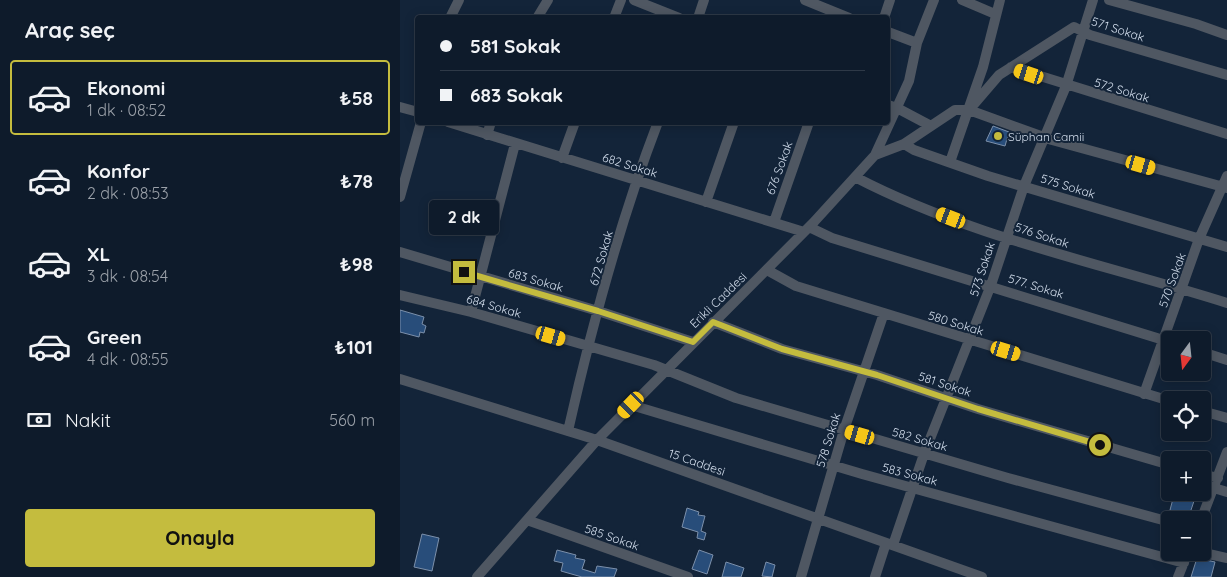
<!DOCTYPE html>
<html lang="tr">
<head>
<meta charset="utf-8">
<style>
	:root { --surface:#0e1b2b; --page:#1c2837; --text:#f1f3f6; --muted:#9ba1a9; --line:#2e3947; --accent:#c4bc3e }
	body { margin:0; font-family:Quicksand,sans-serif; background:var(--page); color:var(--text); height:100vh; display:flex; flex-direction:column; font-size:19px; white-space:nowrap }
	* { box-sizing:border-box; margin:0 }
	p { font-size:16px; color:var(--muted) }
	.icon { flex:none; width:28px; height:28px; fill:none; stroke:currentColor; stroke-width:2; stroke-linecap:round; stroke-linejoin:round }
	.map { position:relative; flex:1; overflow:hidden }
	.panel { display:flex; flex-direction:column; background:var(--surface); width:400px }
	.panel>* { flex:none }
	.guide { position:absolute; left:15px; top:15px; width:475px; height:110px; border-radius:5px; box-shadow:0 2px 12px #0003,0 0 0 1px var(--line); display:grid; align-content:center; height:110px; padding:0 25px; background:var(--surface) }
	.needle { width:32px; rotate:195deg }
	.buttons { position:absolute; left:761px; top:331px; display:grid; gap:10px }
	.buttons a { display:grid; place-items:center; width:50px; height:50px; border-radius:5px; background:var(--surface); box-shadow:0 2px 12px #0003,0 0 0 1px var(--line); font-size:25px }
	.end { position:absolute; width:22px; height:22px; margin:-11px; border:6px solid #c4bc3e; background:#111; box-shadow:0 0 0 2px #111 }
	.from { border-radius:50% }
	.bubble { position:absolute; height:35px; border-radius:5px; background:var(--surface); box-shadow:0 2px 12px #0003,0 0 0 1px var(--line); font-size:16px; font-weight:700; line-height:35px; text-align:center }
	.car { position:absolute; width:15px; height:30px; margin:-15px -8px; border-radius:6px; box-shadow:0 0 4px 1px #0007; background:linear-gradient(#f5c518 24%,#345 0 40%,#f5c518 0 76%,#345 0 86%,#f5c518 0) }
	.guide b { display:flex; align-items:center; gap:18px; height:48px; font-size:19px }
	.guide b+b { border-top:1px solid var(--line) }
	.guide i { width:12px; height:12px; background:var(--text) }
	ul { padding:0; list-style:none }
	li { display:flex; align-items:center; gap:15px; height:75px; margin:0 10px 8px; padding:0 15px; border:2px solid transparent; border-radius:5px }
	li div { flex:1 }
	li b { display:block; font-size:19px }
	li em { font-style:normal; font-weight:700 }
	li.on { border-color:var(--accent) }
	li>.icon { width:45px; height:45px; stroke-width:1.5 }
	h2 { padding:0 25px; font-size:22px; line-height:60px }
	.pay { display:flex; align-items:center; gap:12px; height:55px; padding:0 25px; font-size:19px }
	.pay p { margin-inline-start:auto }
	.button { display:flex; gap:10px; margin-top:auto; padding:10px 25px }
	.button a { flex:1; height:58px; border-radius:5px; background:var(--accent); color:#111; font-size:20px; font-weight:700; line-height:58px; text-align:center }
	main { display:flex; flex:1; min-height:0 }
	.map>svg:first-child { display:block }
	.building { fill:#284d7a; stroke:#7c90ab }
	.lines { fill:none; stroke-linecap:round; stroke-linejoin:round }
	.minor { stroke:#4f5762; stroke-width:10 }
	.route { stroke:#c4bc3e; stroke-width:6 }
	.poi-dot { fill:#c4bc3e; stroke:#132439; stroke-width:2 }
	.labels { text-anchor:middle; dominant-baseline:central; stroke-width:4; stroke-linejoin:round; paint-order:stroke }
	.street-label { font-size:12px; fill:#d1dceb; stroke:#132439 }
	.poi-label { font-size:12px; fill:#d1dceb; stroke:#132439; text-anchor:start }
</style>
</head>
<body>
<main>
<section class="panel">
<h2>Araç seç</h2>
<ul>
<li class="on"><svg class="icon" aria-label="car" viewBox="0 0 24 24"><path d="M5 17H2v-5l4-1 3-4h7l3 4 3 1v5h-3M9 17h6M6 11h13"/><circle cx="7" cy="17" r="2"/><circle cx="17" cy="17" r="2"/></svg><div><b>Ekonomi</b><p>1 dk · 08:52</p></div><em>₺58</em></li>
<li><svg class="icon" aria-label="car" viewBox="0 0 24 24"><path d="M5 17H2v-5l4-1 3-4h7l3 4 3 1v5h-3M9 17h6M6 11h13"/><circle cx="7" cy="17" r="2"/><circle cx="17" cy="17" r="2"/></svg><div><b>Konfor</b><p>2 dk · 08:53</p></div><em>₺78</em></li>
<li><svg class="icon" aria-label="car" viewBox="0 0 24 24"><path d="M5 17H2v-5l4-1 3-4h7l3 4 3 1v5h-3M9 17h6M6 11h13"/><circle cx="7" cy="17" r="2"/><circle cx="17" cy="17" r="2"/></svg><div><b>XL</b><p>3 dk · 08:54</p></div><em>₺98</em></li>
<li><svg class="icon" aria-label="car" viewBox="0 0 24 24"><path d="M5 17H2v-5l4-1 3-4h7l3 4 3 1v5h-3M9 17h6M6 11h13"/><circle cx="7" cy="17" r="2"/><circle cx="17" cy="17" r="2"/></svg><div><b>Green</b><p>4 dk · 08:55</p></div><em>₺101</em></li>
</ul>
<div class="pay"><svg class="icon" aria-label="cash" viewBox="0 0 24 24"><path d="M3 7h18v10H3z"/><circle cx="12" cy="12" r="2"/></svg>Nakit<p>560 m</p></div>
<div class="button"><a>Onayla</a></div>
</section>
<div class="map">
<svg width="827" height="577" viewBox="0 0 827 577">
	<rect width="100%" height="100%" fill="#132439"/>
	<path class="building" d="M593,126l16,6 -4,14 -19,-5z
		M0,310l24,7 -2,7 4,2 -2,7 -4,-1 -1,5 -19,-5z
		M774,495l20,6 -5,15 -19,-6z
		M287,508l12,4 -1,3 7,1 -4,15 5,2 -2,7 -7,-2 1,-6 -16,-5z
		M22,534l17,4 -7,33 -18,-4z
		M157,550l19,5 -1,3 10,2 -3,9 13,4 2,-7 20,3 -3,8h-32l-21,-6 2,-8 -9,-2z
		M299,550l14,5 -6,19 -15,-5z
		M797,558l18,4 -4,15h-20z
		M326,562l18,6 -3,9h-19z
		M366,562l9,3 -3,12 -10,-1z"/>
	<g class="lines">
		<path class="minor" d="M234,0l45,18
			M405,0l44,18
			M562,0l33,14
			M709,0l87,24 31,11
			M50,18l9,-18
			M137,18l11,-18
			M214,18l7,-18
			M298,18l6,-18
			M484,18l6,-18
			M488,32l29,11
			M611,67l216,67
			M488,105l9,3 34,18
			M0,107l18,5
			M569,110l30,-35 75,-48 16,8 137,40
			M48,122l356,110
			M87,135l4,-13
			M504,144l10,6 74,26 239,71
			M475,155l29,-11 51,-34h14l83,30 175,48
			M162,158l13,-36
			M550,162l33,-95 17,-67
			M455,177c115,60 249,87 372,126
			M0,197l21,-75
			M306,202l28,-80
			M374,222l35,-100
			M409,227l23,11 338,104
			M0,252l198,59 95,31
			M367,270l29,16 374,115
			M0,295l71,17 183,53 82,33 272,80 162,44
			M71,312l44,-168
			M313,322l69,27 95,26 101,34 192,56
			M802,352l25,8
			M0,379l197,61 385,137
			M744,394l55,-155 28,-63
			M231,405l231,69 322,89
			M802,411l25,7
			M168,431c23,-102 52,-210 90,-309
			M802,474l16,4
			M814,488l13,4
			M127,520l161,57
			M801,520l26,-68
			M493,545l31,-91 67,-169 33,-99 42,-100 27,-86
			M800,552l27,6
			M77,577l120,-137 216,-217 62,-68 34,-74 8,-38 17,-43
			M401,577l43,-147 40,-117
			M475,577l11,-34
			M778,577l10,-25"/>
	</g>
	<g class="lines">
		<path class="route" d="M64,272l134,39 95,31 20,-20 69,27 95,26 101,34 122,36"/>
	</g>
	<circle class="poi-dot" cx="598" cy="136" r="5"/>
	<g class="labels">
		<g class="street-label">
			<text transform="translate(718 29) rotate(18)">571 Sokak</text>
			<text transform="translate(722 90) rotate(17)">572 Sokak</text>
			<text transform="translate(230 165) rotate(17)">682 Sokak</text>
			<text transform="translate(379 168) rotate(-70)">676 Sokak</text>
			<text transform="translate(668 186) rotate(17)">575 Sokak</text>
			<text transform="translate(642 235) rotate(18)">576 Sokak</text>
			<text transform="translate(201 258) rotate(-74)">672 Sokak</text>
			<text transform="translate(582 269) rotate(-72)">573 Sokak</text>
			<text transform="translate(136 280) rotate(16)">683 Sokak</text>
			<text transform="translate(772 280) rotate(-70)">570 Sokak</text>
			<text transform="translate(636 286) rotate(17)">577. Sokak</text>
			<text transform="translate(318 300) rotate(-44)">Erikli Caddesi</text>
			<text transform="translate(94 306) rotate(16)">684 Sokak</text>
			<text transform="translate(556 323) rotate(17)">580 Sokak</text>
			<text transform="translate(545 384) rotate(18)">581 Sokak</text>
			<text transform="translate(520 439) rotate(16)">582 Sokak</text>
			<text transform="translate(428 440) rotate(-73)">578 Sokak</text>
			<text transform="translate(297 462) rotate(19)">15 Caddesi</text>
			<text transform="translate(510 474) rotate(15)">583 Sokak</text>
			<text transform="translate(212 537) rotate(19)">585 Sokak</text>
		</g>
		<g class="poi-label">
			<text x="608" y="136">Süphan Camii</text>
		</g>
	</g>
</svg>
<div class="buttons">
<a><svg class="needle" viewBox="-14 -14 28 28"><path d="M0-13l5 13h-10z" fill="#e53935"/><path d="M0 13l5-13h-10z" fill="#9ba1a9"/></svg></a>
<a><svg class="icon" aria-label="locate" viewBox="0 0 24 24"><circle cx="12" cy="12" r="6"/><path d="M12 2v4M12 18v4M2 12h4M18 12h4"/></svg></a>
<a>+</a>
<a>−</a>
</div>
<i class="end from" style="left:700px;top:445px"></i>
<i class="end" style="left:64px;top:272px"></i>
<div class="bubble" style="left:29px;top:200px;width:70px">2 dk</div>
<i class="car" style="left:629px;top:74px;rotate:288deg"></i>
<i class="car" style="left:741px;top:165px;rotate:106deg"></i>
<i class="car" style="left:551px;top:218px;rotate:291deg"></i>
<i class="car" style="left:151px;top:336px;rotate:106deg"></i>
<i class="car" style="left:606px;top:351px;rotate:107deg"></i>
<i class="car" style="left:231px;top:405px;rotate:224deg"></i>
<i class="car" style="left:460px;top:435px;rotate:286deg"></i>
<div class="guide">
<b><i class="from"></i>581 Sokak</b>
<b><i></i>683 Sokak</b>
</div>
</div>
</main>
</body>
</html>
